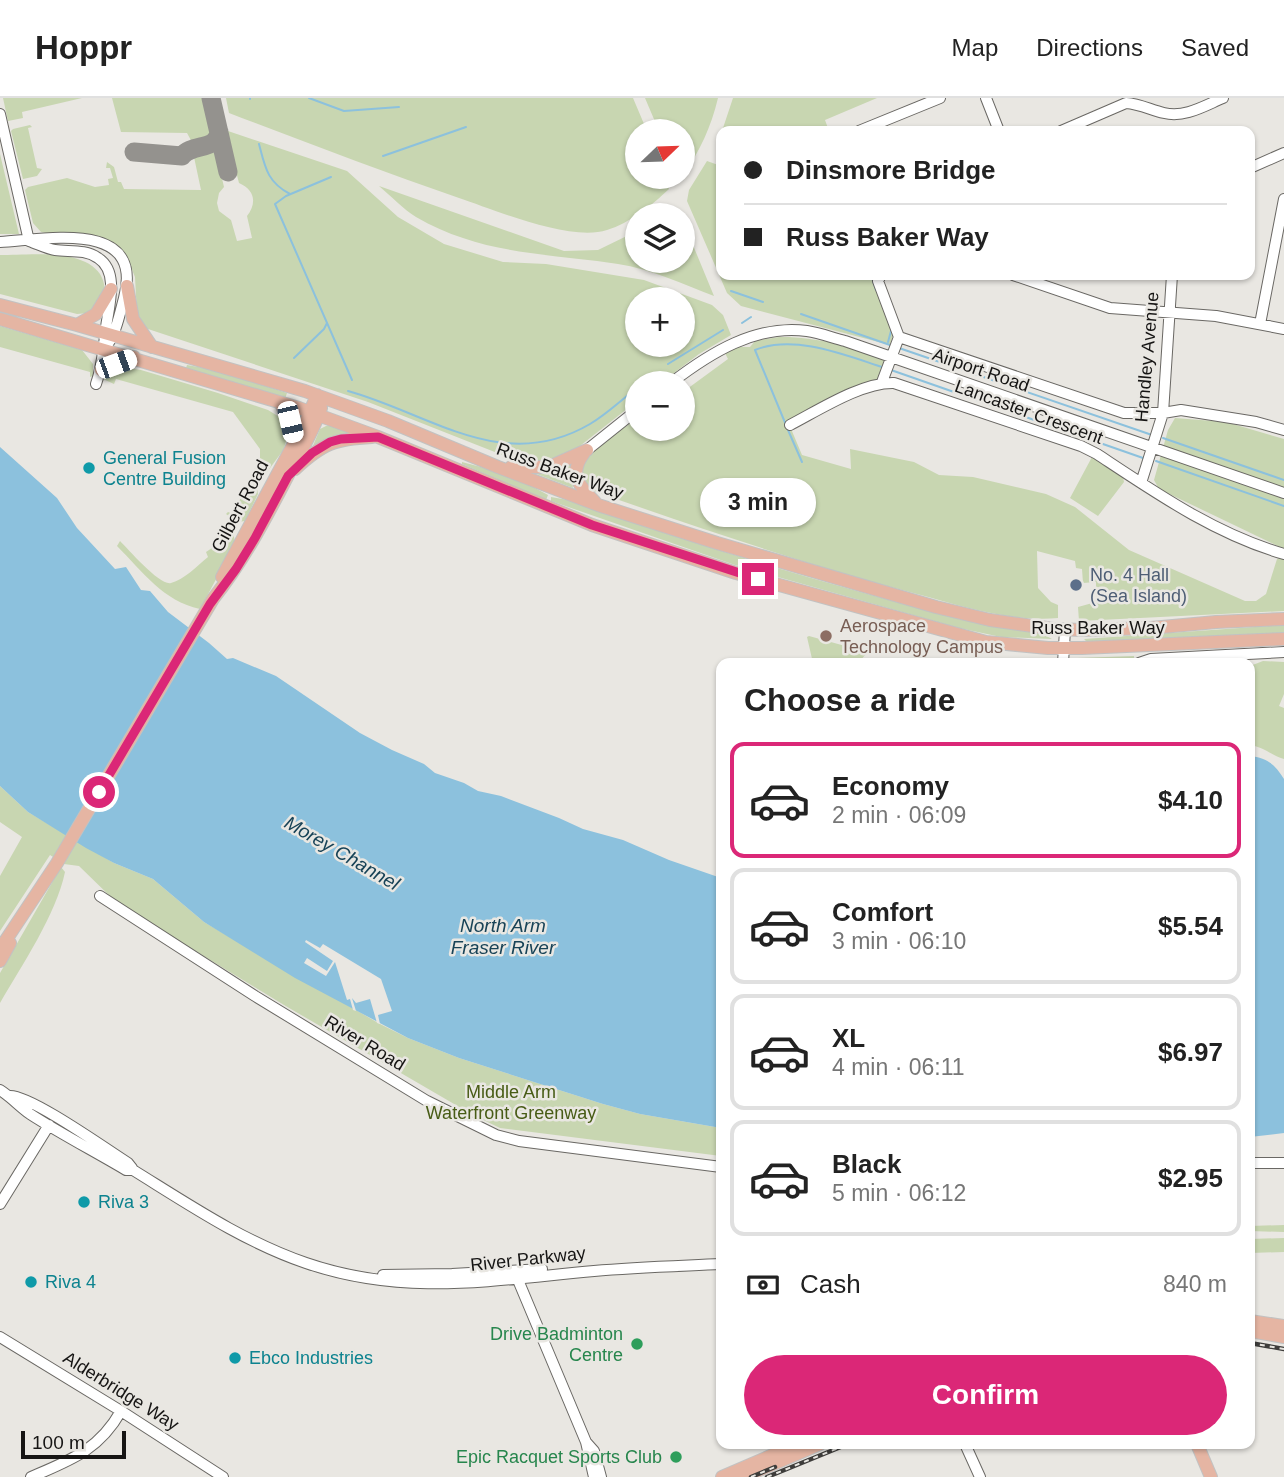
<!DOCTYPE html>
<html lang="en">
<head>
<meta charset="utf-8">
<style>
	:root { --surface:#fff; --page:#f6f6f6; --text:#222; --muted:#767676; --line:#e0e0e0; --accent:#db2777 }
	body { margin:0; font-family:Helvetica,sans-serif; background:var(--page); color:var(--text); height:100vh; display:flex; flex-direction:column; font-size:26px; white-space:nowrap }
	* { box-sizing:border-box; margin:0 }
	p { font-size:23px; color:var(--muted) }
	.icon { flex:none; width:38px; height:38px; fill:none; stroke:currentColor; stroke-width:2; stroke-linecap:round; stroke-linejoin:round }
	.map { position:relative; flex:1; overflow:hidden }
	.side { position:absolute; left:716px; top:560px; width:539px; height:791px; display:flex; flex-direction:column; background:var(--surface); border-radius:14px; box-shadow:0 2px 5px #0004 }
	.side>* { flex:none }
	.guide { position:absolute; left:716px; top:28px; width:539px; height:154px; border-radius:14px; box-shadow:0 2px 5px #0004; display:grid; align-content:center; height:154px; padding:0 28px; background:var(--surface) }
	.needle { width:46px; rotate:67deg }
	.controls { position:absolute; left:625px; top:21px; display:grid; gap:14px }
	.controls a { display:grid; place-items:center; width:70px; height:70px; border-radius:50%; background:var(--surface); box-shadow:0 2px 5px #0004; font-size:35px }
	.scale { position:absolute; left:21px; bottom:18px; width:105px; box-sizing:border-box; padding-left:7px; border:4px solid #161514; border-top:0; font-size:19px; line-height:24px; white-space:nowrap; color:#161514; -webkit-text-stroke:5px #e9e7e2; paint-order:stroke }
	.end { position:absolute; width:32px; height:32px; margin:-16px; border:9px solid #db2777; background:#fff; box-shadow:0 0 0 4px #fff }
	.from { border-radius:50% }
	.bubble { position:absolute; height:49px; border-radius:24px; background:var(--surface); box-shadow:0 2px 5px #0004; font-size:23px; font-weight:800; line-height:49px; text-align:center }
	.car { position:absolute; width:21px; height:42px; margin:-21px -10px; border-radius:9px; box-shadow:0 0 5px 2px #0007; background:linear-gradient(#fff 24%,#345 0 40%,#fff 0 76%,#345 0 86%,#fff 0) }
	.guide b { display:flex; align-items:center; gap:24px; height:66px; font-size:26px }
	.guide b+b { border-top:2px solid var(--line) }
	.guide i { width:18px; height:18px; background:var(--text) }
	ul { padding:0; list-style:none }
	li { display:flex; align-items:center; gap:21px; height:116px; margin:0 14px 10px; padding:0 14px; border:4px solid var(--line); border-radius:14px }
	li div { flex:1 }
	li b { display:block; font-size:26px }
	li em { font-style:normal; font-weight:800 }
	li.on { border-color:var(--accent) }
	li>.icon { width:63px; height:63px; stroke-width:1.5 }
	h2 { padding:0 28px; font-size:32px; line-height:84px }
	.pay { display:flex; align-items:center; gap:18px; height:77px; padding:0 28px; font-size:26px }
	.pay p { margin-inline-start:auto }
	.primary-button { display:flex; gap:14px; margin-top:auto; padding:14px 28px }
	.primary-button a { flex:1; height:80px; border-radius:42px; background:var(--accent); color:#fff; font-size:28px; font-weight:800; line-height:80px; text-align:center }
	header { display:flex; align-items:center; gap:42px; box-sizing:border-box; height:98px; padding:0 35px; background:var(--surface); border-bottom:2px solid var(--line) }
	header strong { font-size:33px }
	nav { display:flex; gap:38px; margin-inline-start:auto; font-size:24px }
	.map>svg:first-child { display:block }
	.green { fill:#c8d6b1; fill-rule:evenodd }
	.water { fill:#8cc1dd }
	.pier { fill:#e9e7e2 }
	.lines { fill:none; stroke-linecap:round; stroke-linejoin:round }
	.stream { stroke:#8cc1dd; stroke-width:2 }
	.taxiway { stroke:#94928e; stroke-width:19 }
	.minor-casing { stroke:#6a6864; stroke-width:12 }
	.major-casing { stroke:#c2c2c2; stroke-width:14 }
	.minor { stroke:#fff; stroke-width:10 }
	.major { stroke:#e5b5a3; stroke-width:12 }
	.rail-casing { stroke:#3e3d3b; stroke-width:4.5 }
	.rail { stroke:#e9e7e2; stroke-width:2; stroke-dasharray:5; stroke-linecap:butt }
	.route { stroke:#db2777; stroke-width:9 }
	.culture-dot { fill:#0f9aa8; stroke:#e9e7e2; stroke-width:2.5 }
	.service-dot { fill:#5c6f8a; stroke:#e9e7e2; stroke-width:2.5 }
	.education-dot { fill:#8d6e63; stroke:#e9e7e2; stroke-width:2.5 }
	.leisure-dot { fill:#2e9e5b; stroke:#e9e7e2; stroke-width:2.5 }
	.labels { text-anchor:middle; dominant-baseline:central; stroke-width:5; stroke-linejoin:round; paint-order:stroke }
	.street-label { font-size:18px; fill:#161514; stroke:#e9e7e2 }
	.culture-label { font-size:18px; fill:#0d838f; stroke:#e9e7e2; text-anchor:start }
	.service-label { font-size:18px; fill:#4e5e75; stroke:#e9e7e2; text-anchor:start }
	.education-label { font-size:18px; fill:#785e54; stroke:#e9e7e2; text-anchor:start }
	.park-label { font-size:18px; fill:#485c16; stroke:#e9e7e2 }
	.leisure-label { font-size:18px; fill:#27864d; stroke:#e9e7e2; text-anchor:end }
	.water-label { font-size:19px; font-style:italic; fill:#184357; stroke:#e9e7e2 }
</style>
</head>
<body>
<header>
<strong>Hoppr</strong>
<nav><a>Map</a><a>Directions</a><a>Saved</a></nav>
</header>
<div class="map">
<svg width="1284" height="1379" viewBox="0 0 1284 1379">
	<rect width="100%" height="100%" fill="#e9e7e2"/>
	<path class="green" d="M3,0h79l-60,14 1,6 -15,3z
		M112,0h91l9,37 -5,4 -14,5 -6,-11 -66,-1z
		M226,0h407l14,33h-10v46h27l5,12c-17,16 -39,34 -62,41 -37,12 -112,-20 -148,-32 -78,-27 -154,-56 -230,-85z
		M645,0h73c-7,29 -18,53 -35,77l-1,-44h-23z
		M733,0h144l-52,22 4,11h-107z
		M30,27l2,2 -4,1 9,40 5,1 -5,7 -14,3 -12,-48 2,-2z
		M225,32l122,41 51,46 46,27 59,18 43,2 98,16 68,25 11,10 8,20 -32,19 -38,29h-24v18l-66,52 -17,9 -31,1 -155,-61 -220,-73 -7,-4 -4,-10 -2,-38 -6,-15 -10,-14 -78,-16 -8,-9 -8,-33 3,-3 39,-9 28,9 14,-2 -1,-6 5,-1 -3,-10h-4l1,-6 7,5 4,15h3l3,7 77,1 -7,-33 3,-5 19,1 8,34 -5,6 -2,10 2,8 12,9 6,21 15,-3 -5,-22c10,-13 8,-26 -8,-33zM637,201h45v46h-45z
		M0,56l19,80h-19z
		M707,63l14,5v109h112l2,5 12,-5h29l17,61 -3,9 -149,-39 -14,-13 -40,-92 2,-11z
		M379,88l185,65 34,-1 39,-19v30h45l1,-40 31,75c-31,-12 -63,-27 -96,-32 -73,-11 -136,-9 -202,-47 -13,-8 -25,-21 -37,-31z
		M0,157c28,0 83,-7 100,19 4,7 6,14 3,21 -3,7 -10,12 -14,18l-12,1 -77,-20z
		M0,228l82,24 11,14v12l-3,1v-5l-90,-25z
		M779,239c30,-1 78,9 105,23l1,3 -7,16 -5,3 -84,42 13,31 49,14 -1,-20 64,13 25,13 34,2 73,17 29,13 54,43 116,51h11l10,-7 11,-35 7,-3v55l-205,10 -1,-14 18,-5v-20l-13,1 -1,-14 -6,-1 -1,-7 -38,-10 1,37 13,14 7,3v13c-48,4 -96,-12 -141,-24 -109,-29 -215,-65 -321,-102l-11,-8 -6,-14c10,-22 39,-38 58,-51v10h45l1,-44 4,4 41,-30 -3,-6 10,-6h15l5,-6z
		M187,267l28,5 72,23 -2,6 -99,-31z
		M121,269l20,3 77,23 50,17 13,8 7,14 -4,17 -22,30 -5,9 1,6 -13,27 -7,1 -12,-8 2,-2 5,2 27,-56v-9l-27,-37 -117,-33 -2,5 -11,-5 1,-4z
		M1175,320l51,4 58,17v110l-125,-60 -5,-9 14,-50z
		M326,328h6l20,7 -40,15 8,-19z
		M1092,359l31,20 1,5 -26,34 -28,-18z
		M462,364l49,13 37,20 -2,5 -84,-36z
		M570,367l3,23 -39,-15h1z
		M551,399l17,3c129,46 260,84 391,119 19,5 83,12 93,20l-51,-2 -42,-9 -224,-63 -184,-64z
		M221,428c11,5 15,8 13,20l-34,63c-37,-8 -57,-37 -83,-63l3,-5c9,9 40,45 51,42 13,-3 27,-18 37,-26l-2,-5 6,-4 4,2 9,-18 -5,-3z
		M1284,527v8l-197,9 -3,-3z
		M809,538l58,16v1l-9,10h-45l-6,-26z
		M1134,558v4l-6,3h-56l5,-5z
		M1263,563l21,1v32l-5,12 5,2v51c-13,-4 -20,-12 -34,-14v-79z
		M0,688l28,26 86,51 39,16 51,43 176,102 28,14 51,20 144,46 37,10 81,14v28l-221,-28 -27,-13 -189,-110 -167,-102 -38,-37 -15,-2 -14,-9 -50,76v-55l22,-39 -22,-15z
		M61,769l4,5c-9,43 -43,93 -65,131v-30z
		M1284,1127v7l-34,-1v-5z
		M1284,1140v14l-34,1v-14z"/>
	<path class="water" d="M0,349l57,51 20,30 38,41 11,-2 15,23 9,1 18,21 41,31 18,16 6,-1 43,18 84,57 32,17 32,14 11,9 29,10 14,8 23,5 58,22 24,11 40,11 46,20 52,18v250l-81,-14 -37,-10 -144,-46 -51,-20 -113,-60 -91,-56 -51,-43 -39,-16 -28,-15 -58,-36 -28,-26z
		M1250,658c17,2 25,8 34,23v354l-34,4z"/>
	<path class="pier" d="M306,842l14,8 3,-4 58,35 11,32 -14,4 2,9 -3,-1 -7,-24 -14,4 -4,-5 4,13 -3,-1 -3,-11 -3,1 -12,-38 -9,14 -22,-13 3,-5 20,13 6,-10 -28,-19z"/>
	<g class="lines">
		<path class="stream" d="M250,0v1
			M309,0l35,13 55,-4
			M259,46c6,23 8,38 31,50
			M383,58l83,-29
			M331,79l-45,19 -11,8 77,176
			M871,177l5,15
			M731,193l32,11
			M801,216l89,31
			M742,225l9,-6
			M888,244l3,-11
			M899,250l253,87
			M294,260l30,-29 3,-6
			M668,266l55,-34
			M891,272l252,88
			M643,285l11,-8
			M348,293c83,23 155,84 242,33 17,-10 31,-24 47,-36
			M786,327l-31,-75c39,-16 90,5 127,17
			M788,332l14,32
			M1163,340l121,42
			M1156,363l128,45"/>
		<path class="taxiway" d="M211,0l17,74
			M134,54l48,4c10,-13 35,-5 37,-24"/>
		<defs>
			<path id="minor" d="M986,0l13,33
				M0,16l29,127
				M859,33l81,-33
				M1061,33l65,-28c14,1 25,7 38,10 21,5 40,-7 59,-15
				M1250,70l34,-15
				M29,143c9,3 18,8 26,9 15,2 30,-1 43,8 24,15 8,56 7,78 -2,17 -3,31 -9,48
				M0,144c44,-2 145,-24 124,56 -5,19 -8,35 -19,51
				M881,177l-3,6 21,56 -17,45
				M1013,177l97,33 106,8 68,13
				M1260,226l24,-125
				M899,239l225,76h39l18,-3 75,12 28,8
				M671,285c39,-30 85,-59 136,-52 13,2 26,7 38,10l439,152
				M790,327c29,-15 72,-43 104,-42l187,63 16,8c59,39 118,80 187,100
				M587,352l50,-40
				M1141,385l22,-70 9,-138
				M1063,565l2,-33
				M1139,565l12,-4 133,-7
				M100,798l155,100 172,105 69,34 23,6 202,26
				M0,992c11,7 19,16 30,24 31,20 64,37 96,56h7c55,34 111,72 173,93 99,34 187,17 288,8 42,-4 85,-5 127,-7
				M10,998c20,-1 96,53 118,67l4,5
				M1250,1065h34
				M0,1106l49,-79
				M383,1177l69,-1 90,-5
				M518,1182l68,162 8,35
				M0,1239l121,74 102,66
				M586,1344l8,9 7,26
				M965,1346l15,33
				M31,1379c40,-17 68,-27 90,-66"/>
			<path id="major" d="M127,188l6,33 19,28
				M0,207l77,20 228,66 83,30 110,46 100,38 119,38 219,64 54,13 64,9 28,1 69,-2 65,-6 68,-3
				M0,221l299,89 79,29 214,88 144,48 250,69 62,6h34l202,-9
				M77,227l19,-11 15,-25
				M101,272l33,-13
				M281,306l9,18 5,19
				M584,355c-16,21 -5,33 11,49
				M511,369h38l38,-17
				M295,371c28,-26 40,-30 77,-32
				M222,479l84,-156 11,-26
				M0,851l57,-86 156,-264c30,-38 52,-79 74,-122 12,-23 26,-44 34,-69
				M0,863l10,-18
				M1250,1223l34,5
				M1250,1233l34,6
				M1197,1346l14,33
				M722,1379l76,-33
				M743,1379l77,-33"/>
		</defs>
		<use href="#minor" class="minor-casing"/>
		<use href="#major" class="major-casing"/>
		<use href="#minor" class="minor"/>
		<use href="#major" class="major"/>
		<defs>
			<path id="rail" d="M1250,1245l34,6
				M751,1379l24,-10
				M767,1379l81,-33"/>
		</defs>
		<use href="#rail" class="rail-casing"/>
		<use href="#rail" class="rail"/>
	</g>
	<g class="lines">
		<path class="route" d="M99,694l111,-188 26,-35 19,-31 33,-62 24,-23 18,-11 11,-3 37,-2 214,88 166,54"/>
	</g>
	<g class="culture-dot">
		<circle cx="89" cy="370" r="7"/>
		<circle cx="84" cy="1104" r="7"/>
		<circle cx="31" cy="1184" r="7"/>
		<circle cx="235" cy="1260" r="7"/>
	</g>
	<circle class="service-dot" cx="1076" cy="487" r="7"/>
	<circle class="education-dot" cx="826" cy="538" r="7"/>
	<g class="leisure-dot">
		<circle cx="637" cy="1246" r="7"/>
		<circle cx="676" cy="1359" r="7"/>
	</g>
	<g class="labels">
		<g class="street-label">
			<text transform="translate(1147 259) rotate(-85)">Handley Avenue</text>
			<text transform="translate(981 272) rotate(19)">Airport Road</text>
			<text transform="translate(1029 314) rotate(20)">Lancaster Crescent</text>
			<text transform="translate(560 373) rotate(20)">Russ Baker Way</text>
			<text transform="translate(240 408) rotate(-62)">Gilbert Road</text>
			<text x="1098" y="530">Russ Baker Way</text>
			<text transform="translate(365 945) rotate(31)">River Road</text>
			<text transform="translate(528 1161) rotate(-6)">River Parkway</text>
			<text transform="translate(121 1293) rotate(32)">Alderbridge Way</text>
		</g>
		<g class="culture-label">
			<text x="103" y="360">General Fusion<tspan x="103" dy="21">Centre Building</tspan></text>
			<text x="98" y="1104">Riva 3</text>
			<text x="45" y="1184">Riva 4</text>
			<text x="249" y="1260">Ebco Industries</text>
		</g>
		<g class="service-label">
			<text x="1090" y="477">No. 4 Hall<tspan x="1090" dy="21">(Sea Island)</tspan></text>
		</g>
		<g class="education-label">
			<text x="840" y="528">Aerospace<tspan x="840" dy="21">Technology Campus</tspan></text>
		</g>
		<g class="park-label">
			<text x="511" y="994">Middle Arm<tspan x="511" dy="21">Waterfront Greenway</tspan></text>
		</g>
		<g class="leisure-label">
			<text x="623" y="1236">Drive Badminton<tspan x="623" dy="21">Centre</tspan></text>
			<text x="662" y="1359">Epic Racquet Sports Club</text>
		</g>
		<g class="water-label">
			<text transform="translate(342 755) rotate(30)">Morey Channel</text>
			<text x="503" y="827">North Arm<tspan x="503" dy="22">Fraser River</tspan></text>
		</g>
	</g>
</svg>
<div class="controls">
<a><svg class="needle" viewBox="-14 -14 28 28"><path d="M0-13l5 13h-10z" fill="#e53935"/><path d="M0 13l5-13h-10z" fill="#767676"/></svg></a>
<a><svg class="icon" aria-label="layers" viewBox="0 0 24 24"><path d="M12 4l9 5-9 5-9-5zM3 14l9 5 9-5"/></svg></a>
<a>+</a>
<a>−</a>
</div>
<div class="scale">100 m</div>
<i class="end from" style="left:99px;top:694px"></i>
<i class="end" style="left:758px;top:481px"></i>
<div class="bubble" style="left:700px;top:380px;width:116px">3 min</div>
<i class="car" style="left:116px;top:266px;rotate:70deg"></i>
<i class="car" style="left:290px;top:324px;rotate:167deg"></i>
<div class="guide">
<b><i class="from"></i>Dinsmore Bridge</b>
<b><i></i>Russ Baker Way</b>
</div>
<section class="side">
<h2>Choose a ride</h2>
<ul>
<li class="on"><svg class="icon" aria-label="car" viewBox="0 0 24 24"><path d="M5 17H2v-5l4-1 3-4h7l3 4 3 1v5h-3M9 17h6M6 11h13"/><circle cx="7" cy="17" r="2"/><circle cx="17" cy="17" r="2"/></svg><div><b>Economy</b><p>2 min · 06:09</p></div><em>$4.10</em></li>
<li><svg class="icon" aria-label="car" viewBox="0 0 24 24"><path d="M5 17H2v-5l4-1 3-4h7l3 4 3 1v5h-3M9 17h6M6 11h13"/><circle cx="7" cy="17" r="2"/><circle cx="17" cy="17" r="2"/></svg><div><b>Comfort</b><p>3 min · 06:10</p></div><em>$5.54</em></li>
<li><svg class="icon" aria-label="car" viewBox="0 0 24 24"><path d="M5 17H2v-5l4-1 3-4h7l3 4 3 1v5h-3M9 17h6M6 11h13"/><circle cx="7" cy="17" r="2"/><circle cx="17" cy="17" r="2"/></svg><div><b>XL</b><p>4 min · 06:11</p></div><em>$6.97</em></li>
<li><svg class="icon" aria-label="car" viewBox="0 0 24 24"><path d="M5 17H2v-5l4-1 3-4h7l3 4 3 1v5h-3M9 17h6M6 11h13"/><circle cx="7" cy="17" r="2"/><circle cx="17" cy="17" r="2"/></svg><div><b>Black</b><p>5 min · 06:12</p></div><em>$2.95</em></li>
</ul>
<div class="pay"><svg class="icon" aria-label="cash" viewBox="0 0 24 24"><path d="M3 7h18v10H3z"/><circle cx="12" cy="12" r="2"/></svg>Cash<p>840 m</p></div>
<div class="primary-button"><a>Confirm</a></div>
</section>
</div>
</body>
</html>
